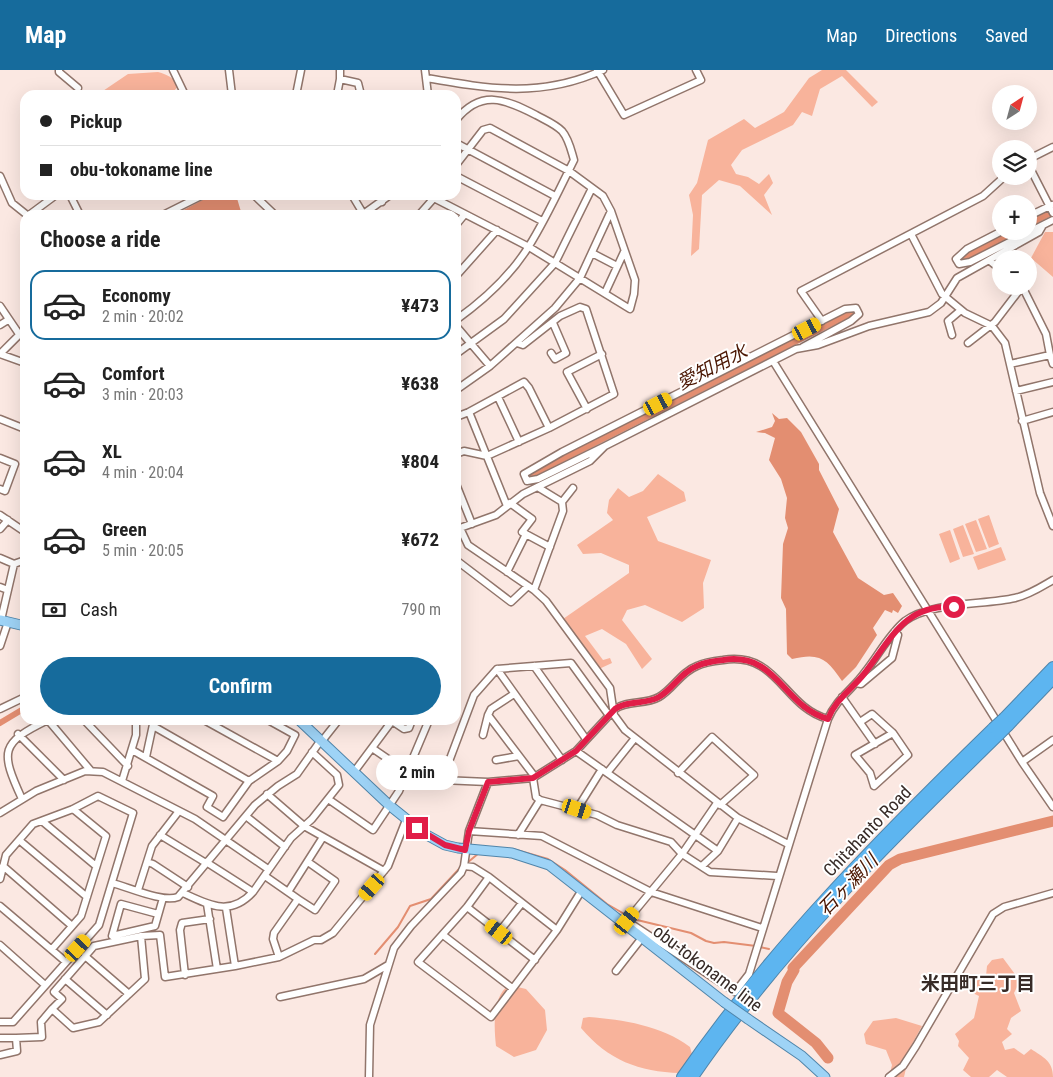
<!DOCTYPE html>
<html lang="en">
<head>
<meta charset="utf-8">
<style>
	:root { --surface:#fff; --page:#f2f2f2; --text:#222; --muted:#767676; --line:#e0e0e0; --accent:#166b9c }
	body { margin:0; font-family:"Roboto Condensed","Noto Sans JP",sans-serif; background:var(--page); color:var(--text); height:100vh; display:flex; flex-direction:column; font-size:19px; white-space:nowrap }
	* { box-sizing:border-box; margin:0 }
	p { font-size:16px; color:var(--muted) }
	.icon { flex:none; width:28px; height:28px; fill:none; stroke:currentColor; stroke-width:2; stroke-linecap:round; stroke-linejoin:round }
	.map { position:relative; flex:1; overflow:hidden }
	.sheet { position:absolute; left:20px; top:140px; width:441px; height:515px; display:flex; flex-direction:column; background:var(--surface); border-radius:15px; box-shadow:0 5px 20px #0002 }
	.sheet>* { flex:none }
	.top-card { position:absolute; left:20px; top:20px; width:441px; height:110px; border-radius:15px; box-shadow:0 5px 20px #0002; display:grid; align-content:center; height:110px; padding:0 20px; background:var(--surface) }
	.needle { width:32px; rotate:36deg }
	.fabs { position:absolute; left:992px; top:15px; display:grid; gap:10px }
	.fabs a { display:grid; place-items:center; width:45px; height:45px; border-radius:50%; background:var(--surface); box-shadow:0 5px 20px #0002; font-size:25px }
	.end { position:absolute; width:22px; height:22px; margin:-11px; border:6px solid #e11d48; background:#fff; box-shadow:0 0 0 2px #fff }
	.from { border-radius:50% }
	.bubble { position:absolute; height:35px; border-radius:18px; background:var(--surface); box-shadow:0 5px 20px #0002; font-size:16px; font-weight:700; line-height:35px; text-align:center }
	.car { position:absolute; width:15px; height:30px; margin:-15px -8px; border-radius:6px; box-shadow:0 0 4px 1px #0007; background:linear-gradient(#f5c518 24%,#345 0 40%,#f5c518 0 76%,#345 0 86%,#f5c518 0) }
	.top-card b { display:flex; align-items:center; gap:18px; height:48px; font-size:19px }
	.top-card b+b { border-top:1px solid var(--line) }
	.top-card i { width:12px; height:12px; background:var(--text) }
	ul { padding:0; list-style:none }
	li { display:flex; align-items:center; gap:15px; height:70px; margin:0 10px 8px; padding:0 10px; border:2px solid transparent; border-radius:15px }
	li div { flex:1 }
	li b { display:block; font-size:19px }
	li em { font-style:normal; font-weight:700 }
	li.current { border-color:var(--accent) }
	li>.icon { width:45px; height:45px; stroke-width:1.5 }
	h2 { padding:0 20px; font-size:22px; line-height:60px }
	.pay { display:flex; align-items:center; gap:12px; height:55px; padding:0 20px; font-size:19px }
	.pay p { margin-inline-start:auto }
	.cta { display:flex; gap:10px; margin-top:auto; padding:10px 20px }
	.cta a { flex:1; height:58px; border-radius:30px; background:var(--accent); color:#fff; font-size:20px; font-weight:700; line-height:58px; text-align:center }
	header { display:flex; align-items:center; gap:30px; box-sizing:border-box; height:70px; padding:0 25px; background:var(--accent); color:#fff }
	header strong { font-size:24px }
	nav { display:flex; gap:28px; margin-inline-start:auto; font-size:18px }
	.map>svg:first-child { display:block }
	.green { fill:#f8b39b }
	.water { fill:#e38e71 }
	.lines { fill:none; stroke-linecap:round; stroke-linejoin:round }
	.stream { stroke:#e38e71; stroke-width:2 }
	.canal { stroke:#e38e71; stroke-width:6 }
	.river { stroke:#e38e71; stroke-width:11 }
	.minor-casing { stroke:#91756b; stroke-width:9 }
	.major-casing { stroke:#5085aa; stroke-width:11 }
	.highway-casing { stroke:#5085aa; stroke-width:12 }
	.minor { stroke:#fff; stroke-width:6 }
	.major { stroke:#9ed3f6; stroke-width:9 }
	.highway { stroke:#5db5f0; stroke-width:10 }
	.major-bridge-casing { stroke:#5085aa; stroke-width:11; stroke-linecap:butt }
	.highway-bridge-casing { stroke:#5085aa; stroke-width:12; stroke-linecap:butt }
	.major-bridge { stroke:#9ed3f6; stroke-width:9 }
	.highway-bridge { stroke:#5db5f0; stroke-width:10 }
	.route { stroke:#e11d48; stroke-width:6 }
	.labels { text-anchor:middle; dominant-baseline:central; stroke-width:4; stroke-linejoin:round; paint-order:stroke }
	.street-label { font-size:18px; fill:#372b27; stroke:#fff }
	.water-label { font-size:19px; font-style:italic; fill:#4b1703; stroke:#fff }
	.neighbourhood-label { font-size:19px; font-weight:bold; fill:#372b27; stroke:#fff }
</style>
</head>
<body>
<header>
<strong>Map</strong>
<nav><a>Map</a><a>Directions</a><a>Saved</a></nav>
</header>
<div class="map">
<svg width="1053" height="1007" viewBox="0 0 1053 1007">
	<rect width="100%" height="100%" fill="#fbe8e2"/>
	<path class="green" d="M822,0h24l32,32 -6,5 -30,-31 -22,13 -8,27 -10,-4 -9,13 -51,25 -11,15 5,9 12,3 11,7 10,-10 4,9 -9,12 8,20 -32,-29 -21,-6 -17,15 -3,54 -8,7 2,-41 -4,-20 8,-12 11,-43 36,-21 11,9 29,-16 25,-34z
		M158,2c10,3 15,5 20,14l-7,9h-74l31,-21z
		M1045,162h8v45l-22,-19z
		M658,404l26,18 2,9 -39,16 11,24 53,19 -8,23 1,25 -22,14 -37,-17 -18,5 -5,10 30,39 -10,10 -16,-25 -24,-15 -17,7 18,24 7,-2 2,5 -13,6 -36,-50 66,-46v-8l-28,-12 -18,1 -6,-9 36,-25 -6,-7 2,-13 9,-12 11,9 14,-6z
		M989,445l10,29 -10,4 -11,-29z
		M976,450l11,29 -11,3 -11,-28z
		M963,455l11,29 -11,3 -10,-28z
		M950,460l10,29 -10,4 -11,-29z
		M1001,477l5,13 -28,10 -5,-13z
		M1003,888l17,23 -6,12 7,18 -10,7 -4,11 5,5 -10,8 3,8 9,-2 10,7 7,-6c12,8 22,12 22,28h-46l-10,-7 -8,7h-18l-8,-7 6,-12 -11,-12 1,-5 -4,-7 19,-16 5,-22 -25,-12 7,-9 10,3 15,-2 1,-10 5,-6z
		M509,915l17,4 19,21 2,20 -11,20 -22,7 -18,-11c-2,-18 -4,-50 13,-61z
		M589,947c34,3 72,8 101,30l3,11 -13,15c-41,-1 -72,-13 -99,-45l2,-10z
		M896,948l26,8 -17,31 2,7 -3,13h-15l3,-12 -6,-15 -20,-6 -2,-10 9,-13z"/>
	<path class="water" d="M212,125h24l6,20h-68z
		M772,343l7,6 8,-1 14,14 18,32v6l20,39 -6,23 25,46 26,17 9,-2 9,13 -4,7 -5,-3 -1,3 -7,-3 -12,18 4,7 -21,32 -14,14c-15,-22 -22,-29 -50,-22l-5,-5 -1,-45 -5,-11 2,-54 5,-16 -3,-10 2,-20 -6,-19 -12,-19 6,-22 -10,-5 -9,-1 16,-5 3,-6z"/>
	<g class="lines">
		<path class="stream" d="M513,779l35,10 17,11 42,34 26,15 58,14 15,8 8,2 10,-1 32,4
			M467,793l12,-10
			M760,877l9,2
			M375,884l23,-27 12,-21 21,-7 28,-30"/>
		<path class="canal" d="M1029,154l24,-12
			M960,190l56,-29
			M527,407l329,-166
			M0,653l25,-15"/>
		<path class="river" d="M828,988l-12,-15 -38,-30 9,-31 7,-12 -1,-2 96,-103 11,-6 153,-38"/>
		<defs>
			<path id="minor" d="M59,0v2l19,16
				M173,0l12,25
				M229,0l3,25
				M340,0v9l18,4 3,12
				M425,0l3,25
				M597,0l27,45 77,-35 -5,-10
				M426,8c64,11 116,20 177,-8
				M296,25l5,-25
				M337,25l3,-16
				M456,50c25,-31 49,-21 80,-5 9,5 19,9 26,16 7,8 9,19 12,29 -14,28 -28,59 -45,86 -18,29 -45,54 -73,74
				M456,73l99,53
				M1029,89l24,-12
				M1029,96l24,47
				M0,106l12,27 15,12
				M456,106l86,45
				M70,125l10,20
				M254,125l21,20
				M352,125l12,20
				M378,125l4,7
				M428,125l101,52 101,62 4,-15 1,-14 -24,-69 -8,-15 -34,-25 -79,-43 -7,2 -27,35
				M29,145l27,-20
				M163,145l40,-20
				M362,145l28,-20
				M419,145l15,-17
				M1029,146l23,-11
				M456,155l9,-11
				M1002,161l-35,18 -11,10 3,5 11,-2 73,-37
				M911,164l31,60 23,19 27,13 13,17 35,150 13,33
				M25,179v33
				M592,183l25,13
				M990,191l11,9
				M456,206l41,-46
				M1022,216l24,48 4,21
				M605,223l19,-41
				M0,236l19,28
				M822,251l-21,-30 182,-95 22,-20
				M0,255l8,-5
				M456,256l34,40
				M952,265l-4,-14 13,-11
				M968,273l27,-21 26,-34
				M551,283l4,6 11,-6 -13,-30
				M0,284l25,-25
				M0,284l25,9
				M456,284l48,-35 51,-56 37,-75
				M773,291l249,401 31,45
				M1010,294l40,-9 3,9
				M456,320l34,-24 65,-58 25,-30 31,-67
				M1016,321l37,-9
				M498,327l21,45
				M587,339l-20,-37 35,-18
				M469,342l55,-30 5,6 20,40
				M456,347l13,-5 38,94
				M0,349l25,10
				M1022,351l31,-9
				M605,376l-67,33 -11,2 -3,-7 38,-22 283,-143 11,-1 3,6 -8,7 -48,26
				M456,384l8,-3 23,5 62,-28 65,-34 -28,-85 -6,-2 -20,9 -37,29 -6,-2
				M0,388l15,6 -10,27 -5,-2
				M456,414l16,40
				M539,418l23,14
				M510,433l22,16 -10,13 28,15
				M0,445l25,17
				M0,459l8,-9
				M0,488l14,6 11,-4
				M456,490l55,42 17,-16
				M507,502l19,-38
				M0,517l8,3
				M534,520l29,-79 -1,-9 11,-14
				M1,550l13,-56
				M0,576l8,-24
				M534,596l52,73
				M497,599l65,91
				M856,613l5,1 31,-26 6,-23 -3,-4
				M514,624l-23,15 -3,6 47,62
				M842,627l33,47
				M0,639l25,-12
				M608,644l-37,-51 -74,6 -23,26 -32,85 46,2 45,-4 43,-27 39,-42c12,-9 30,-4 44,-12 14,-8 22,-25 38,-31 8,-4 17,-5 26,-6 55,-9 60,47 105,59
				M48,650l43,51
				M84,650l44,46
				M204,650l74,41
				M860,652l12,-8 21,19
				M153,656l96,55
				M893,663l15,22 -34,31 -4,-13 -15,-18z
				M18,664l46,46
				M483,665l5,-20
				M322,671l15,-19
				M372,678l35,24
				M132,680l81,46 -6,11 16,10 26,-36 29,-20 9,-10 8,-16 -27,-15
				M576,681l142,100 20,-33
				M146,687l8,-37
				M496,690l23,-4
				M1022,692l31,-22
				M354,702l38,-51 12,8 5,-1 3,-8
				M607,703l28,-35
				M678,703l34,-36 42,38 -34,30
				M533,708l3,19 4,3 57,15 20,10 54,17 11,12 28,18 67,4
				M122,711l14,-46v-15
				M267,724l37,32 80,45
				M22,729c-22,-48 -22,-56 26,-79
				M331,731l42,29 26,-39 30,-71
				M577,739l25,-40
				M0,743l36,-22 49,-20 18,1 92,47 73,50
				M247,747l38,30
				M42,751l54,45
				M469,761l73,5 109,56 111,36
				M160,765l46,28
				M518,765l22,-35
				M19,770l68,57
				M788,774l-50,-26 -113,-88 -11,-15 -4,-27 -64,-87 -12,-11 -66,-45 -8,-17 36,-13 27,-21 67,-33 15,-15 191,-97 22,-4 51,-19 60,-14 12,-9 16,-25 82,-46 4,-7 10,-5
				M147,792l6,2 35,23
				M206,792l47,30
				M3,796l69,60
				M464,796l9,1 16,10 -22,30 -49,55 73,55 66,-87 25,-40
				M702,796l16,-15
				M265,806l33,23 -24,34 -1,6 6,18
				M489,807l68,53
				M0,809l6,-24 27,-31 40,-15 25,-13 35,17 -34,112 -86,97h-13
				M112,813c16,4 51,20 66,14l77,-92 23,-19 19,-12 24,-34
				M138,820l14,-44 27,-35
				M288,822l35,-55
				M183,823c26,12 47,24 70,-1l38,-54 21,-19 27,-34 -2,-10 -25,-23
				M298,829l17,11 20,-29 -27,-19
				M207,834l10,65
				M0,836l66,56
				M467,837l68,53
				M226,838l9,58 44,-9 35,-17h7l12,-7 55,-67 18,-46
				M158,844l-37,-10 -9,32 43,-10 8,-28
				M627,851l108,71 14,-18 79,-255c8,-20 25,-30 37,-47 13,-16 24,-38 40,-51 25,-19 79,-16 110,-23 14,-3 26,-11 38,-18
				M625,853l57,-69 35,-51
				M499,862l23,-29
				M443,865l69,53
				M141,866l4,43 -46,43 -26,6 -21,-19 10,-10 -8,-7 40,-46 47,-10 19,-1 5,42 70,-11
				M0,875l45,40
				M52,879l29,-33 25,-80 -33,-27
				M85,886l44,38
				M616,901l25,-32
				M185,905l-5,-45 2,-7 28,-4
				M65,909l42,36
				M280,927l84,-18 24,-14
				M0,968h16l1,13 -17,4
				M16,968l26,-1 -1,-15 11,-13
				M369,1007l1,-52 24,-77 17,-22 50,-53 3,-7 5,-35 19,-49
				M889,1007l14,-11 13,-20 77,-132 11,-7 49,-14"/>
			<path id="major" d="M0,550l25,6
				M299,650l90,85 36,29 20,11 13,3 54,5 37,12 175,137
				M748,949l54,37 23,21"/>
			<path id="highway" d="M1004,648l49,-51
				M1008,656l45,-47
				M682,1007c89,-129 199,-240 311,-349
				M693,1007c87,-127 196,-235 306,-342"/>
		</defs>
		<use href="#minor" class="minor-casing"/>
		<use href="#major" class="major-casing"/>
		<use href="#highway" class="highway-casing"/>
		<use href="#minor" class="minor"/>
		<use href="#major" class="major"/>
		<use href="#highway" class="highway"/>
		<defs>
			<path id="major-bridge" d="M724,932l24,17"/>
			<path id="highway-bridge" d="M993,658l11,-10
				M999,665l9,-9"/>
		</defs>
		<use href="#major-bridge" class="major-bridge-casing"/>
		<use href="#highway-bridge" class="highway-bridge-casing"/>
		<use href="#major-bridge" class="major-bridge"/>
		<use href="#highway-bridge" class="highway-bridge"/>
	</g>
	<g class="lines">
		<path class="route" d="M417,758l28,17 20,5 4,-19 19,-49 45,-4 43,-27 39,-42c12,-9 30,-4 44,-12 14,-8 22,-25 38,-31 8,-4 17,-5 26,-6 54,-9 60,47 105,59 7,-19 23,-29 36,-45 26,-33 40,-70 90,-67"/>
	</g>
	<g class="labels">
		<g class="street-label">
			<text transform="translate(867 761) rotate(-46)">Chitahanto Road</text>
			<text transform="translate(708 898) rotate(37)">obu-tokoname line</text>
		</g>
		<g class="water-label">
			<text transform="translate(712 297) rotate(-27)">愛知用水</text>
			<text transform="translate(848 815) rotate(-46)">石ヶ瀬川</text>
		</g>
		<g class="neighbourhood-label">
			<text x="978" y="913">米田町三丁目</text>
		</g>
	</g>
</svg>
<div class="fabs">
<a><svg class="needle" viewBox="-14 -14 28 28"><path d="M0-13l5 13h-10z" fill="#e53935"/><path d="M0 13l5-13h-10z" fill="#767676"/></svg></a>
<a><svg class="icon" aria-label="layers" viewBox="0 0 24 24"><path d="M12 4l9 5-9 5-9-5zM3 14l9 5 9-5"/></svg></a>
<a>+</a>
<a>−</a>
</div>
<i class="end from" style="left:954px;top:537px"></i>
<i class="end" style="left:417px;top:758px"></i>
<div class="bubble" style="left:376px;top:685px;width:82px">2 min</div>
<i class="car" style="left:807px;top:259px;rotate:63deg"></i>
<i class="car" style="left:658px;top:334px;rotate:63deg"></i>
<i class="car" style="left:577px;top:739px;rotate:108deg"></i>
<i class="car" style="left:372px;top:817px;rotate:221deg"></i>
<i class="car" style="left:627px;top:851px;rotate:39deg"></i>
<i class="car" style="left:499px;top:862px;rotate:308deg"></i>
<i class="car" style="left:78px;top:878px;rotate:42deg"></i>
<div class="top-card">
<b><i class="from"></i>Pickup</b>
<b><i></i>obu-tokoname line</b>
</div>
<section class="sheet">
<h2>Choose a ride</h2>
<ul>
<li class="current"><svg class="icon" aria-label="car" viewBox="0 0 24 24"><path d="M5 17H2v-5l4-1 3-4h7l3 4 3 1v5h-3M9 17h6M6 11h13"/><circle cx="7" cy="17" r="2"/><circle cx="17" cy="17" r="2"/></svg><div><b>Economy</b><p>2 min · 20:02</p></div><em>¥473</em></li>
<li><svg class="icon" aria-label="car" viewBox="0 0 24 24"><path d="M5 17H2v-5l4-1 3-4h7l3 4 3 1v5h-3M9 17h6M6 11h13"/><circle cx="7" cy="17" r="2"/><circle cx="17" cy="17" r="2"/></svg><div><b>Comfort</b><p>3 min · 20:03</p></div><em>¥638</em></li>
<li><svg class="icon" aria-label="car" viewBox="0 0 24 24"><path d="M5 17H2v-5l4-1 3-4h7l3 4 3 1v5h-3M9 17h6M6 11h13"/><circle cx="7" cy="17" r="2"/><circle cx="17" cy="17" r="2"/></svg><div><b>XL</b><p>4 min · 20:04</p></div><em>¥804</em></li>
<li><svg class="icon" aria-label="car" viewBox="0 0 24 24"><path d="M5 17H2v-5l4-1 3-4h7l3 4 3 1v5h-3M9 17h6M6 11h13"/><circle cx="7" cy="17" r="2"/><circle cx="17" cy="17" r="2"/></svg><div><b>Green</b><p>5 min · 20:05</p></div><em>¥672</em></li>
</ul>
<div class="pay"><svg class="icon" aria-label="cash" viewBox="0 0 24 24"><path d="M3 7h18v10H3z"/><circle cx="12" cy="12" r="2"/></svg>Cash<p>790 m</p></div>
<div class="cta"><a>Confirm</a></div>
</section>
</div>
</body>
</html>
